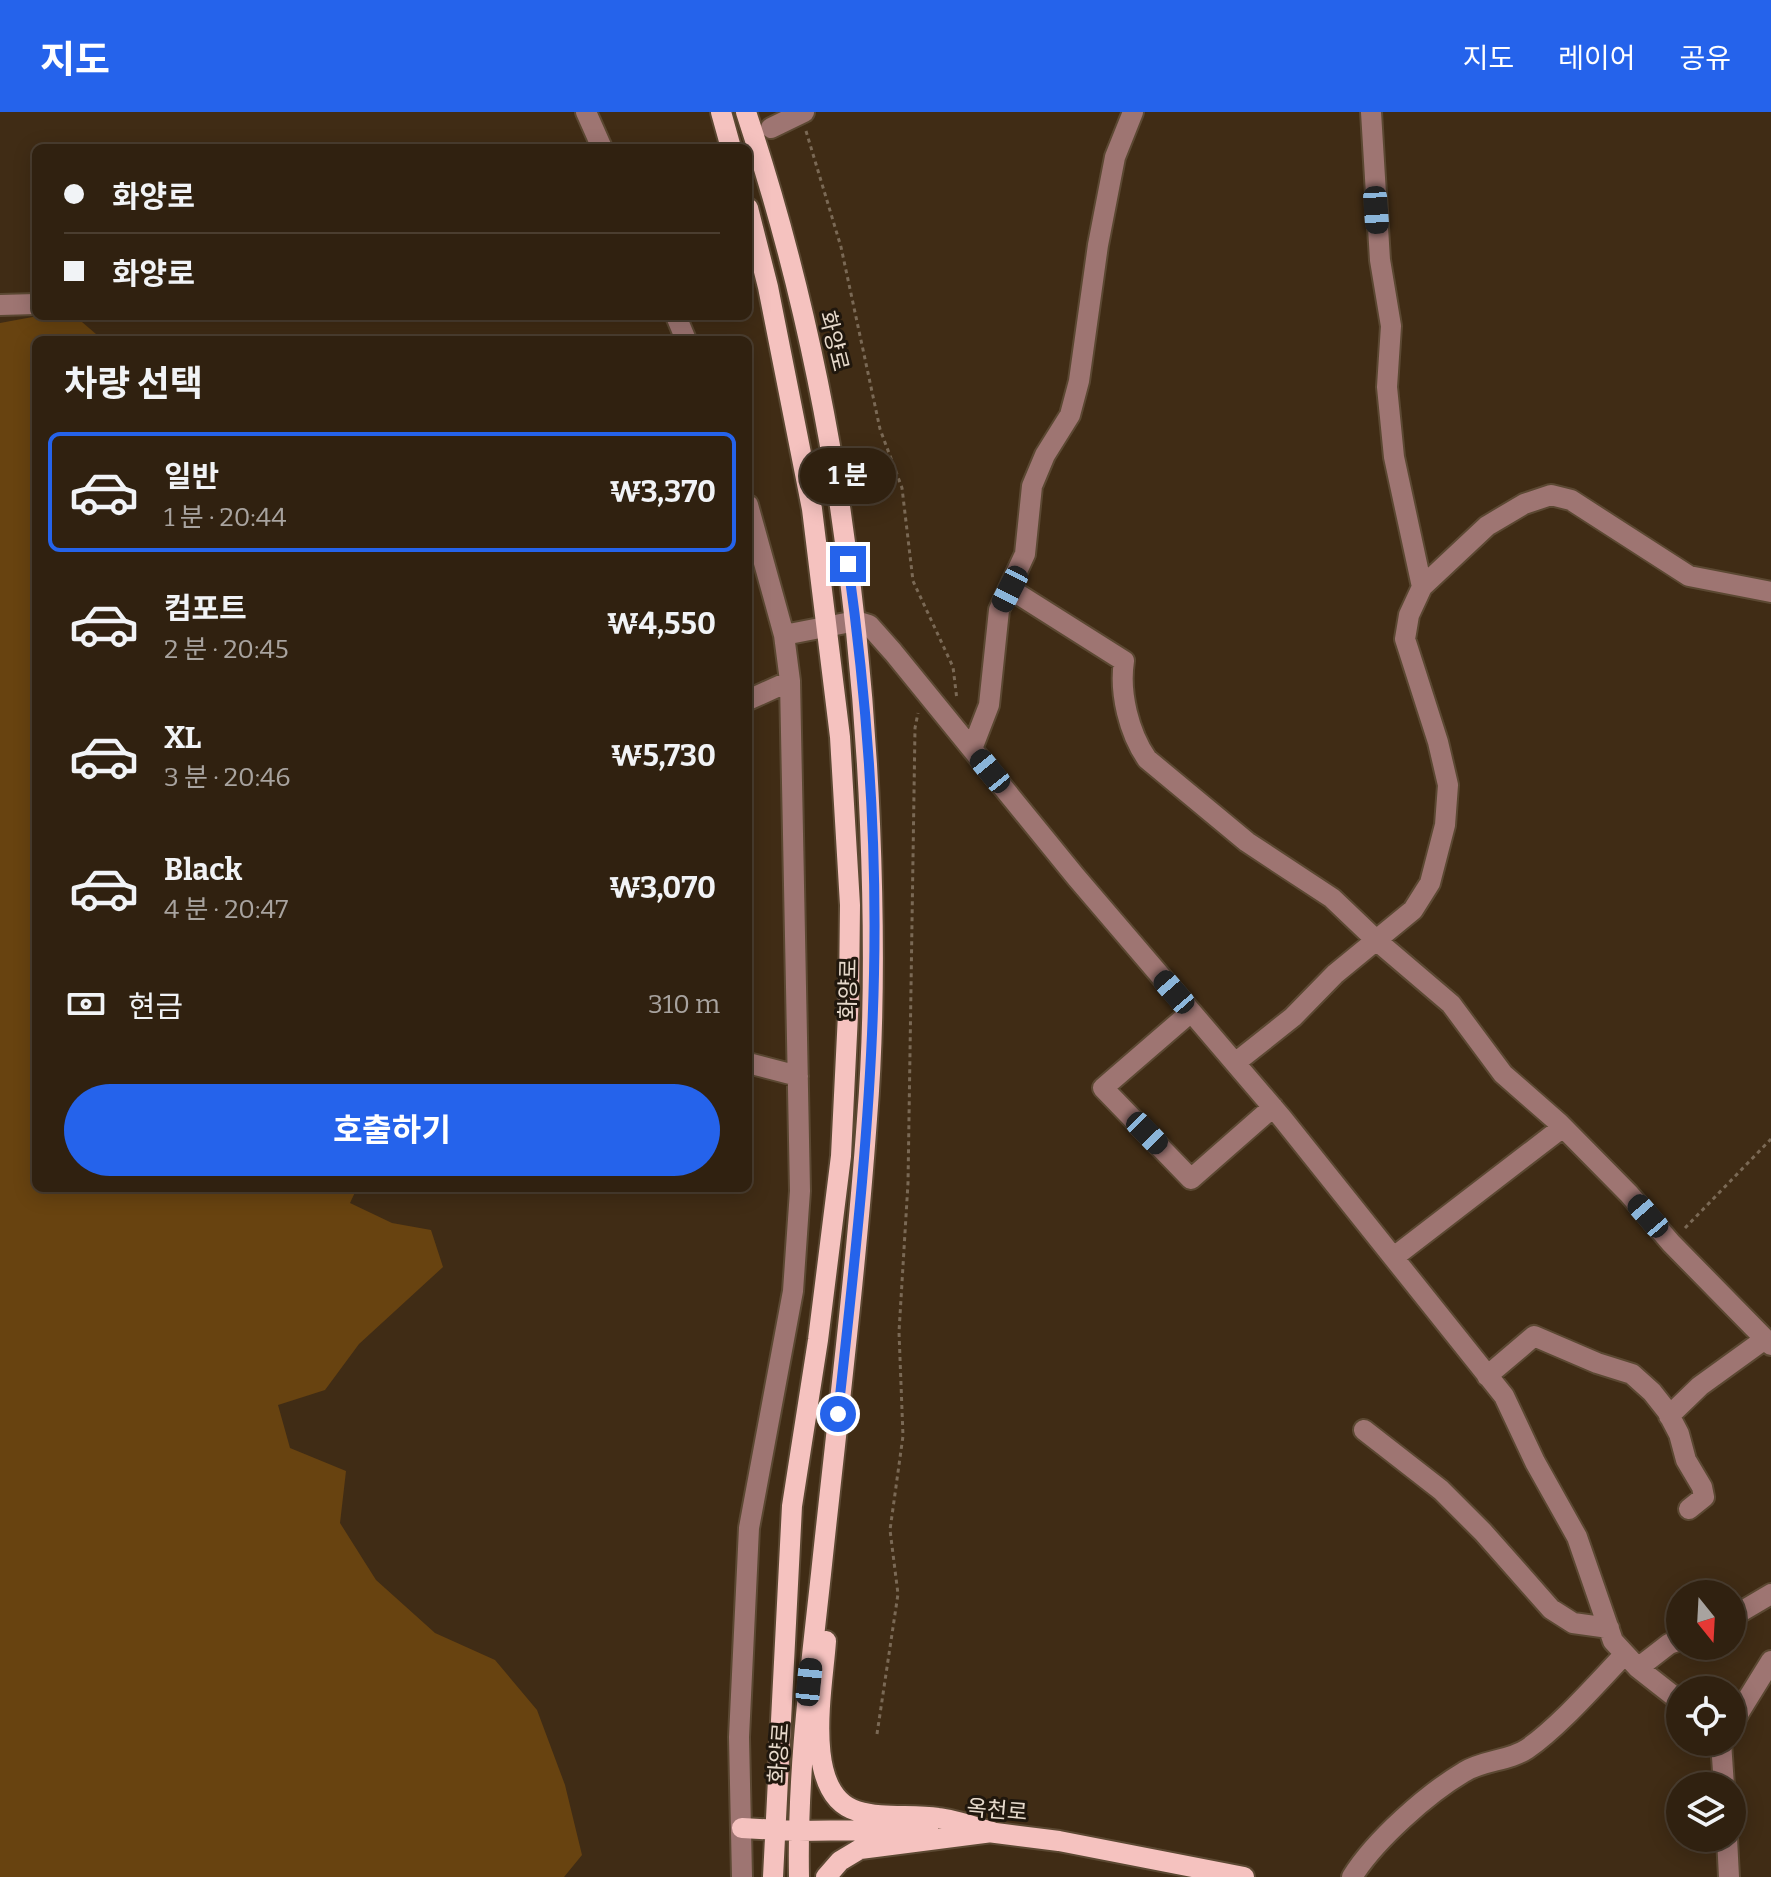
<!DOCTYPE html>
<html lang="ko">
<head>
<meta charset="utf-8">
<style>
	:root { --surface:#302110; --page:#3c2e1e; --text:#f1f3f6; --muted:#a8a39f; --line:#4b3e30; --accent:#2563eb }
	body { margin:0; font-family:Bitter,"Noto Sans KR",serif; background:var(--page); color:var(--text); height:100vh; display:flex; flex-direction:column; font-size:30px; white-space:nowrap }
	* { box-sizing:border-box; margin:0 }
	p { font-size:26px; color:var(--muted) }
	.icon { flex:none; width:44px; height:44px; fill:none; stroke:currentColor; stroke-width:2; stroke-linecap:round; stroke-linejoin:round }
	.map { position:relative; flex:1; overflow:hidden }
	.drawer { position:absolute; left:32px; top:224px; width:720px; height:856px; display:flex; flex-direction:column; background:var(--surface); border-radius:12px; box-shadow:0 4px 20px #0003,0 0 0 2px var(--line) }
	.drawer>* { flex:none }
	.guide { position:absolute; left:32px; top:32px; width:720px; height:176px; border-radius:12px; box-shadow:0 4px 20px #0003,0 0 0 2px var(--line); display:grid; align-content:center; height:176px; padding:0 32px; background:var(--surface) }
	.needle { width:52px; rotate:162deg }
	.fabs { position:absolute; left:1666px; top:1468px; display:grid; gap:16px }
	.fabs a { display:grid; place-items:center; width:80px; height:80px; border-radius:50%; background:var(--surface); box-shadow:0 4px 20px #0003,0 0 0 2px var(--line); font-size:40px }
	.end { position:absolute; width:36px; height:36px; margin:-18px; border:10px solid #2563eb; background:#fff; box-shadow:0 0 0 4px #fff }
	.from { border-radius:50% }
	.bubble { position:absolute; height:56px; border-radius:28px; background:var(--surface); box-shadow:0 4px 20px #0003,0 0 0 2px var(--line); font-size:26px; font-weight:700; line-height:56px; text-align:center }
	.car { position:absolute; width:24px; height:48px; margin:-24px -12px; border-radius:10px; box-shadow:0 0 6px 2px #0007; background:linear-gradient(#222 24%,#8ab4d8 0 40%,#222 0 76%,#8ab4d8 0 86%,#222 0) }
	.guide b { display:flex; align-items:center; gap:28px; height:76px; font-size:30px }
	.guide b+b { border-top:2px solid var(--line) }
	.guide i { width:20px; height:20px; background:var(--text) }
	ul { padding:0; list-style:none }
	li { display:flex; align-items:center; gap:24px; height:120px; margin:0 16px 12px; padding:0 16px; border:4px solid transparent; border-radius:12px }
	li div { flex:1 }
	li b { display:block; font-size:30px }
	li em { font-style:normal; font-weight:700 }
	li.active { border-color:var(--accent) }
	li>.icon { width:72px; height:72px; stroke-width:1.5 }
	h2 { padding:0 32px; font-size:36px; line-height:96px }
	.pay { display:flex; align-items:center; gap:20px; height:88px; padding:0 32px; font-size:30px }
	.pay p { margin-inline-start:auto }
	.cta { display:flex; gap:16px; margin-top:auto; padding:16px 32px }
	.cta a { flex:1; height:92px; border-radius:48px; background:var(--accent); color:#fff; font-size:32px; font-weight:700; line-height:92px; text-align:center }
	header { display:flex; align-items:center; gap:48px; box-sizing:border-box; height:112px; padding:0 40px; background:var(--accent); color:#fff }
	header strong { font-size:38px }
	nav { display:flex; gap:44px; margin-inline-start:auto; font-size:28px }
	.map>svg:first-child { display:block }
	.green { fill:#684310 }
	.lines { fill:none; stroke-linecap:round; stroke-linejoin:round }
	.minor-casing { stroke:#5b4832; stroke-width:24 }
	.major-casing { stroke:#5b4832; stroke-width:24 }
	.path { stroke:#7a6955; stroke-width:3; stroke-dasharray:4 4; stroke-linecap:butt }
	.minor { stroke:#9e7572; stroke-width:20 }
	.major { stroke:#f5c2bf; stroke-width:20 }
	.route { stroke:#2563eb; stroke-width:10 }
	.labels { text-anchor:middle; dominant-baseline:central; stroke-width:6; stroke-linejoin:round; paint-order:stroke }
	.street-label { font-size:22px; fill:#e7dacc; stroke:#20170d }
</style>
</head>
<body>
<header>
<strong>지도</strong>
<nav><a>지도</a><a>레이어</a><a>공유</a></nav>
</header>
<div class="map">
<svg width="1771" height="1765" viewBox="0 0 1771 1765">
	<rect width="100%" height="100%" fill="#402c15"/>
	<path class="green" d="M38,204h37l28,24h-67v848h321l-7,15 42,20 39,7 12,37 -84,77 -34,46 -47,15 12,43 56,23 -6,52 36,57 59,53 60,27 42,50 28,75 17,70 -18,22h-564v-1554z"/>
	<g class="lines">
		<defs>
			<path id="minor" d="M586,0l16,36
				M1371,0l9,148 11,66 -4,61 7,70 28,130
				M771,16l33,-16
				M0,193l36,-1
				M676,204l10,24
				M1010,477l114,72c-5,32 5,72 23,98l100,83 85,56 44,42 75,64 52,70 56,49 70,71 42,49 100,102
				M784,523l72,-14 13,4 24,27 183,225 206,241 222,278 31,66 42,75 36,104 25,27 42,33
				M748,588l42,-19
				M972,637l17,-44 10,-95 26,-56 7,-68 13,-31 25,-40 9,-34 19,-136 17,-88 18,-45
				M1191,900l-88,76 88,91 82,-72
				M748,951l50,13
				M1235,951l58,-46 42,-43 78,-64 17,-27 15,-58 3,-40 -10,-43 -33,-103 4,-24 13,-28 65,-61 37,-22 27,-9 20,5 118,76 82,16
				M1394,1145l169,-130
				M1487,1264l47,-40 63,27 35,11 20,18 15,19 12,23 7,26 16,27 2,10 -15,12
				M1669,1304l31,-30 65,-47
				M1364,1318l77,60 42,42 68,77 22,14 36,5
				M1732,1505l39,-23
				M1638,1556l31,-24 11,-4
				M1732,1612l39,-63
				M1721,1630l3,44
				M1727,1726l2,39
				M742,1765l-3,-140 10,-209 44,-237 7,-100 -10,-510 -6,-46 -36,-130
				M1352,1765c23,-37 75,-83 112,-105 19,-12 45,-11 63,-23 33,-23 70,-66 98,-95"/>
			<path id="major" d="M721,0l10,36
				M746,0c77,230 114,470 124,712 4,98 5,197 -3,295 -11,152 -30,303 -46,455 -11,100 -24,201 -22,303
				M748,96l20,79 44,222 28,228 10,168 -1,89 -8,162 -23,184 -26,166 -19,371
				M742,1716l56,3 130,-2
				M980,1719l79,10 185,36
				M826,1765l14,-16 20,-12 132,-17c-18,-5 -36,-12 -54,-14 -26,-4 -56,1 -81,-7 -56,-17 -34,-124 -31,-170"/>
		</defs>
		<use href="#minor" class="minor-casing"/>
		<use href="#major" class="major-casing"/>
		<path class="path" d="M806,19l35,116 39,182 22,59 11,93 40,86 4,33
			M1685,1116l86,-89
			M877,1622l21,-140 -8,-64 13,-94 -4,-104 9,-149 7,-455 3,-15"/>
		<use href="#minor" class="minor"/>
		<use href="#major" class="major"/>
	</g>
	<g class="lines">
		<path class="route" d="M838,1302c16,-146 33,-293 36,-440 3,-136 -7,-275 -26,-410"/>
	</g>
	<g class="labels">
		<g class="street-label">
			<text transform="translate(834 229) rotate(76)">화양로</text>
			<text transform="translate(848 877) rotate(-89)">화양로</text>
			<text transform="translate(779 1641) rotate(-86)">화양로</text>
			<text transform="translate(997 1698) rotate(5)">옥천로</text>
		</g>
	</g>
</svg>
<div class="fabs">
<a><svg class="needle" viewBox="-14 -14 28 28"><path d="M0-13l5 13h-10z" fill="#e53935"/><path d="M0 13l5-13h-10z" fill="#a8a39f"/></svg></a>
<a><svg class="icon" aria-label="locate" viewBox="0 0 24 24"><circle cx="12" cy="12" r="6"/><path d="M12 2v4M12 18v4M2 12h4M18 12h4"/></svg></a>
<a><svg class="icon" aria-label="layers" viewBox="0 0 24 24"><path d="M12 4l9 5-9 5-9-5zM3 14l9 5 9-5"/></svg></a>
</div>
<i class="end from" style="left:838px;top:1302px"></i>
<i class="end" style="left:848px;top:452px"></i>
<div class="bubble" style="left:800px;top:336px;width:96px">1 분</div>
<i class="car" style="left:1376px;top:98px;rotate:176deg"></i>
<i class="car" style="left:1010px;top:477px;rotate:207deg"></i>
<i class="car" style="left:990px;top:659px;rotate:321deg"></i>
<i class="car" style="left:1174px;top:880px;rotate:319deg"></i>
<i class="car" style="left:1147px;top:1021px;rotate:136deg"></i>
<i class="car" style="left:1648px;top:1104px;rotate:319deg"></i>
<i class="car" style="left:809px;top:1570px;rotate:6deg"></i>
<div class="guide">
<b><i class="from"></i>화양로</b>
<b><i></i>화양로</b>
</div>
<section class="drawer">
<h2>차량 선택</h2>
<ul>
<li class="active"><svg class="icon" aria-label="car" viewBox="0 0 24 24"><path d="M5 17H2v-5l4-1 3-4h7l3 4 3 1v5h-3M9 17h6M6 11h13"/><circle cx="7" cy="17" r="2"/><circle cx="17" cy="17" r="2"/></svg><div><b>일반</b><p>1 분 · 20:44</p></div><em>₩3,370</em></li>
<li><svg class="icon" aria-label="car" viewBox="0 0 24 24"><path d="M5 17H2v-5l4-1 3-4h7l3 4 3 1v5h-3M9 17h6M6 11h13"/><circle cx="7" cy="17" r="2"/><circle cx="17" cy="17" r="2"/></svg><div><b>컴포트</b><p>2 분 · 20:45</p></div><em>₩4,550</em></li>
<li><svg class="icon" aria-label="car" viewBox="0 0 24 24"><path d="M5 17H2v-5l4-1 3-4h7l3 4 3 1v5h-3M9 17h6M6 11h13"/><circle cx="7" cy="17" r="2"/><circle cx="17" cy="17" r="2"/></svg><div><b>XL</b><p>3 분 · 20:46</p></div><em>₩5,730</em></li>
<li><svg class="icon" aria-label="car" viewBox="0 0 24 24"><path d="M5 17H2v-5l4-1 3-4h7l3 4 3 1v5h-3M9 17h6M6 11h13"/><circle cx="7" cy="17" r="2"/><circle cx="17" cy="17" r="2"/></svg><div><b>Black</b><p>4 분 · 20:47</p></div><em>₩3,070</em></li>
</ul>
<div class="pay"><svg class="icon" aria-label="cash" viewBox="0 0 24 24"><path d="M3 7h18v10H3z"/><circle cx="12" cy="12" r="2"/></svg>현금<p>310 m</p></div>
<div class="cta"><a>호출하기</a></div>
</section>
</div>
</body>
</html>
